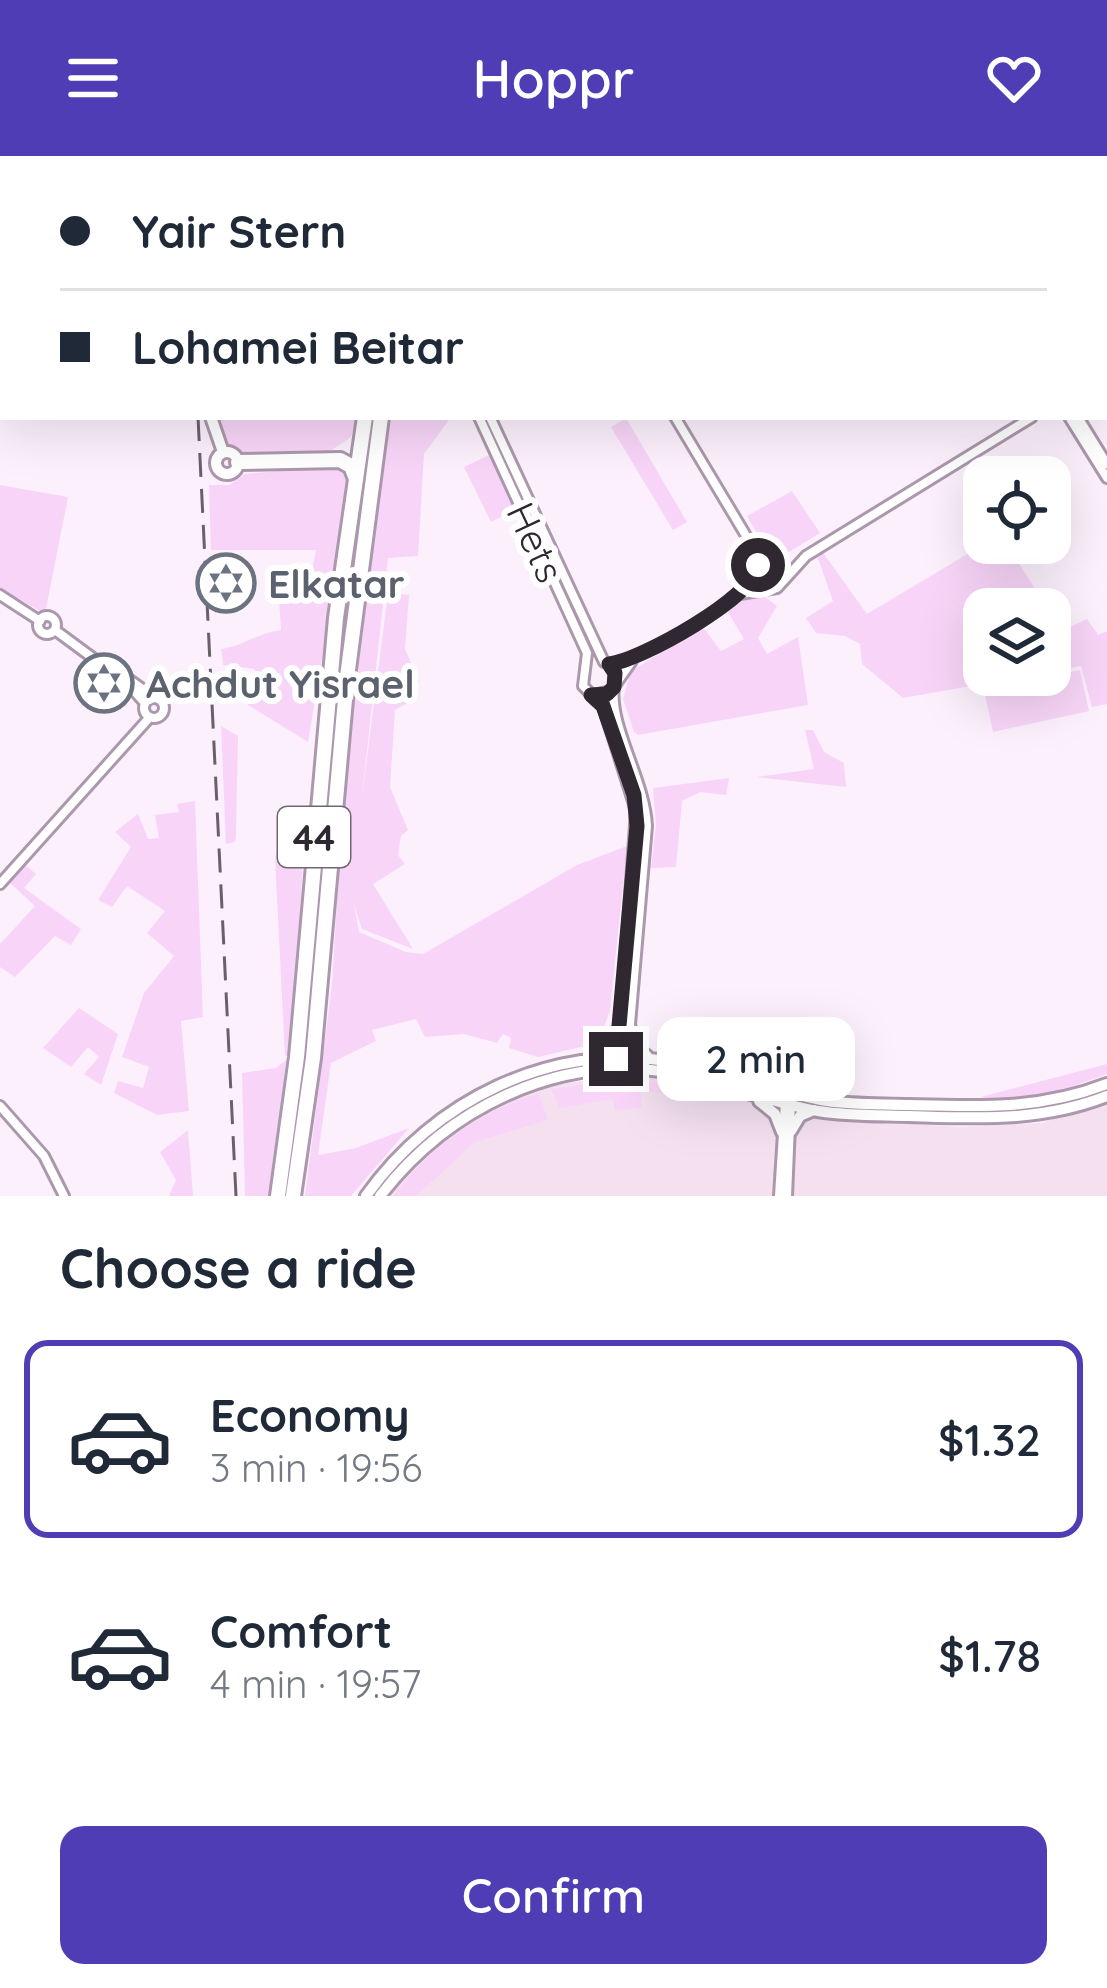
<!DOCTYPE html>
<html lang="en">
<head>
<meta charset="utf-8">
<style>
	:root { --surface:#fff; --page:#f6f6f7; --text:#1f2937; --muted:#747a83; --line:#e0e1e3; --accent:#4f3db5 }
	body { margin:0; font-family:Quicksand,sans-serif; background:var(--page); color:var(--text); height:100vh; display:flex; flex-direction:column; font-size:45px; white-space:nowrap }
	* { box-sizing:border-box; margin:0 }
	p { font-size:39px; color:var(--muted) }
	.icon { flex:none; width:66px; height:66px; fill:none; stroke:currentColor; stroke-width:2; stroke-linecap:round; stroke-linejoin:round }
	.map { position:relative; height:1040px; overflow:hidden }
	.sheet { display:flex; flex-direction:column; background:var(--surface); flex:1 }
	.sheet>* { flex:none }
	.top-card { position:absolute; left:0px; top:0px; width:1107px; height:264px; box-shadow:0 12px 48px #0002; display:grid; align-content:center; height:264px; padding:0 60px; background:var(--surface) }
	.controls { position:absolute; left:963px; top:300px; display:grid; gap:24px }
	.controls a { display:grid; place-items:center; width:108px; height:108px; border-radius:24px; background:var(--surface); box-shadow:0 12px 48px #0002; font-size:60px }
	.end { position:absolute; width:54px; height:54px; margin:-27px; border:15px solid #302830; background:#fff; box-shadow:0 0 0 6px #fff }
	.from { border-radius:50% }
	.bubble { position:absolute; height:84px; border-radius:24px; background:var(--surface); box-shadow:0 12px 48px #0002; font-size:39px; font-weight:600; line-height:84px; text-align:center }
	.top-card b { display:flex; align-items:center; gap:42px; height:114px; font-size:45px }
	.top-card b+b { border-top:3px solid var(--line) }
	.top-card i { width:30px; height:30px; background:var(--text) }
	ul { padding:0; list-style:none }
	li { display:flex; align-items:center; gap:36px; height:198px; margin:0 24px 18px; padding:0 36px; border:6px solid transparent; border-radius:24px }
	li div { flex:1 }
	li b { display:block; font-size:45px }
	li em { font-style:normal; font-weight:600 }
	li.selected { border-color:var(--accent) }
	li>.icon { width:108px; height:108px; stroke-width:1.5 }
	h2 { padding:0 60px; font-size:54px; line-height:144px }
	.cta { display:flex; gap:24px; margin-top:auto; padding:24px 60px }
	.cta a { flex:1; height:138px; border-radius:24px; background:var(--accent); color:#fff; font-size:48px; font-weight:600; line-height:138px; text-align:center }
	header { display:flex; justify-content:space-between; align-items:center; height:156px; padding:0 60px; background:var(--accent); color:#fff; font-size:54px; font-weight:600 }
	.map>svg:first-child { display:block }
	.industrial { fill:#f4e0ef }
	.green { fill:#f8d5f8 }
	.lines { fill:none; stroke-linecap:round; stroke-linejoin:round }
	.minor-casing { stroke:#ac98ac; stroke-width:14 }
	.major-casing { stroke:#ac98ac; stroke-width:16 }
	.highway-casing { stroke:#ac98ac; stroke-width:20 }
	.minor { stroke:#fff; stroke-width:8 }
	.major { stroke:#fff; stroke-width:10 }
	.highway { stroke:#fff; stroke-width:14 }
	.rail { stroke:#6a606a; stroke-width:3; stroke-dasharray:24 12; stroke-linecap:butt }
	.route { stroke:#302830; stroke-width:15 }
	.labels { text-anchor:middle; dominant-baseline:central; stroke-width:12; stroke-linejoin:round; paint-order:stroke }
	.shield { fill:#fff; stroke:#6e686e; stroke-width:3 }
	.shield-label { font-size:36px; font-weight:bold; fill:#302830 }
	.street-label { font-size:39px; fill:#302830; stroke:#fff }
	.worship-label { font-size:39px; font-weight:bold; fill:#5b616d; stroke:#fff; text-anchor:start }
</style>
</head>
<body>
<header><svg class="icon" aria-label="menu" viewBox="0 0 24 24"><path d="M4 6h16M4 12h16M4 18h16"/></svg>Hoppr<svg class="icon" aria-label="heart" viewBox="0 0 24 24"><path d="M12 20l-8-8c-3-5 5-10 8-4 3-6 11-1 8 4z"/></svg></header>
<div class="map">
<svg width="1107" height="1040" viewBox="0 0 1107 1040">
	<rect width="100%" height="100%" fill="#fdf0fd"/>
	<path class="industrial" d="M627,920l47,4 80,17 59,20 146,10 82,-4 66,-21v94h-720l43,-47 74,-47 51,-18z"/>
	<path class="green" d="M220,261h136l-5,20 -25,17 -85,4 -14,-12z
		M391,261h60l-27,37 -6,102 -30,2 -26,239 26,-204 21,2 -4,54 14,32 -14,7 8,12 -18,10 -5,77 18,43 -7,6 -3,19 7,9 -32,20 40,65 -51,-20 -8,-24 5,27 47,20 17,2 154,-89 50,-19 -17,165 -12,32 -60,14 -29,-9 2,-10 -8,-4 -6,9 -33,-9 -39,3 -9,-18 -44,11 4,11 -45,22 -13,92 38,-7 53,-20 -58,68h-46l27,-212 16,-265z
		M626,262l61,104 -14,8 -62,-103z
		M489,299l27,54 -25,13 -27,-55z
		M334,310l9,4 7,23 -42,249 -60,-37 7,-36 -32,-4 -2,-16c22,-3 37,-16 60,-19l-3,-43 34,-16 4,-21h-105l-2,-65h20l16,-11z
		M0,329l68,12 -23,117 -45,-26z
		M792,335l28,42 -31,19 -14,2 -10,-6 -18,-32z
		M986,387h20l42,66h-64v66h50l-131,23 -41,-34 -2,-20 -15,-8 -29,-3 -10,-15 27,-17 -17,-48 5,-3 46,64z
		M759,436l18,14 -19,32 9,16 31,-17 10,68 -170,30 -4,-3 -11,-33 8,-28 72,-44 18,24 23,-12 -18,-30z
		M1050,457l11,18 26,-12 11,16 9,-4v73l-15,3 -11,-41 -31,6z
		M1080,514l9,41 -96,21 -9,-41z
		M221,570l17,10 -2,99 -1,7 -9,2z
		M805,574h8l11,22 20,11 2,24 -90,-10 58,-8z
		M729,622l-3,17 -26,-3 -18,9 -6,66 -25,1 5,-43 -3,-37z
		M195,645l8,216 -22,4 8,90 -32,4 -43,-22 4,-12 25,7 6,-21 -27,-10 22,-64 30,-37 -27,-23 18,-22 -38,-25 -15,21 -14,-7 33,-53 -16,-15 23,-18 10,25 11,-1 -4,-23 24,-3 -2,-8z
		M299,685l5,2 -12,209 -7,4 -10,-197 4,-13z
		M25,709l11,9 -12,14 57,41 -10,16 -16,-9 -40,41 -15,-10v-23l35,-38 -25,-23z
		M79,852l39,26 -17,51 -17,-11 15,-17 -11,-10 -17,20 -28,-19z
		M286,904l-14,136h-27l-3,-123 34,-5z
		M1107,908v10c-42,16 -81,29 -127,23z
		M622,923l88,10 -1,5 -68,-2v16l-26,2 -2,-11 -53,9 -9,-19z
		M539,938l9,26 -73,22 -59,54h-22c33,-47 88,-87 145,-102z
		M188,974l5,66h-24l7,-16 -16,-28z"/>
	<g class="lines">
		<defs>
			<path id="minor" d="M634,0v3
				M640,0l5,3
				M911,0l1,3
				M920,0l1,3
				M676,3l7,-3
				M479,261l108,236 -4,33 20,20 33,105 -18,252
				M490,261l114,245
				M675,261l79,132 4,30 8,9
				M1069,261l38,61
				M1078,261l29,47
				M758,413l16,-8 8,6 3,9
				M740,438l37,-6 29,-32 226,-139
				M0,439l40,26
				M38 469a9 9 0 1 1 18 0a9 9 0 1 1-18 0Z
				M55,474l73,54 17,19
				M609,508c33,-3 128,-60 148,-88
				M120,517l35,25
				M614,531c-5,40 31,93 33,139l-20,233
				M593,539l18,-4 21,-30
				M144 552a10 10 0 1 1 20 0a10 10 0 1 1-20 0Z
				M0,728l150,-167
				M0,950l44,50 20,40
				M779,1040l6,-94
				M787,1040l4,-94"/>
			<path id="major" d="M462,0v3
				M224,3l1,-3
				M211,261l12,35
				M216 307a11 11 0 1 1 22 0a11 11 0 1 1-22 0Z
				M630,872l3,17 14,11
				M599,901l11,-7 10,-24
				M759,945l16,13 7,18
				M791,975l9,-15 14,-6
				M366,1040c67,-95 184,-153 301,-135 55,8 106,31 160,40 27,4 55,3 82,4 71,2 131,5 198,-21
				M380,1040c67,-87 176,-142 288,-124 51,9 99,30 150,39 31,5 61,4 91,5 70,2 132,6 198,-20"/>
			<path id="highway" d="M370,0l1,3
				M387,0v3
				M238,306l102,-2 11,6 5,13
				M278,1040l19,-139 39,-439 29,-201
				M293,1040l20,-138 34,-381 34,-260"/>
		</defs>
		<use href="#minor" class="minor-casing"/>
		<use href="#major" class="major-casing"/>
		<use href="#highway" class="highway-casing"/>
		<use href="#minor" class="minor"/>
		<use href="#major" class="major"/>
		<use href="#highway" class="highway"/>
		<path class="rail" d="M196,3l1,-3
			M198,261l38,779"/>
	</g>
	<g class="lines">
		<path class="route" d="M616,903l21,-233 -3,-31 -31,-89 -12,-11 16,-1 7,-7 1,-14 -6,-9c31,-3 147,-68 149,-99"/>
	</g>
	<defs>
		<symbol id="synagogue-ring" viewBox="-11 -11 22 22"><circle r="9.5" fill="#fff" stroke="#6b7280" stroke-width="1.5"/><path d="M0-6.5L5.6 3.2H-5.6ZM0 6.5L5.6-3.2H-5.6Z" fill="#6b7280"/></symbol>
	</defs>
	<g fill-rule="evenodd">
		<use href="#synagogue-ring" x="193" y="394" width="66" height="66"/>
		<use href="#synagogue-ring" x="71" y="494" width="66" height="66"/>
	</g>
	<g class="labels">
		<rect class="shield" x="278" y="651" width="72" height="60" rx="9"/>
		<g class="shield-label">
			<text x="314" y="681">44</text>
		</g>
		<g class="street-label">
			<text transform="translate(536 386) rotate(65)">Hets</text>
		</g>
		<g class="worship-label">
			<text x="268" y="427">Elkatar</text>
			<text x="146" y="527">Achdut Yisrael</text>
		</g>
	</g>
</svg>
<div class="controls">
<a><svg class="icon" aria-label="locate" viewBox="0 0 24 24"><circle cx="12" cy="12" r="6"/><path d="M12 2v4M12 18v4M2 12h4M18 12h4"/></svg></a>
<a><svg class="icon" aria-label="layers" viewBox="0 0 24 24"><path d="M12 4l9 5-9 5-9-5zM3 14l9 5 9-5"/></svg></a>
</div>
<i class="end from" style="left:758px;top:409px"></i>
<i class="end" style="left:616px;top:903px"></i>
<div class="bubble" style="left:657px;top:861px;width:198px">2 min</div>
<div class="top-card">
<b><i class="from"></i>Yair Stern</b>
<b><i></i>Lohamei Beitar</b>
</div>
</div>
<section class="sheet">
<h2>Choose a ride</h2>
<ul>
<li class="selected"><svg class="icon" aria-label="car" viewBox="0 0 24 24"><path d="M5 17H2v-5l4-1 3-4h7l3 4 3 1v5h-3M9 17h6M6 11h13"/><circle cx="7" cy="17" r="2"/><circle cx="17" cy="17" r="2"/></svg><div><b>Economy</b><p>3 min · 19:56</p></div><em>$1.32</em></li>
<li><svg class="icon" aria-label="car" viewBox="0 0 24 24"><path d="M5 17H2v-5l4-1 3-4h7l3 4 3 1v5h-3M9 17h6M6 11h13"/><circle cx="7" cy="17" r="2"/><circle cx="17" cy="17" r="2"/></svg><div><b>Comfort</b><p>4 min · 19:57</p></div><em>$1.78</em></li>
</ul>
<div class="cta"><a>Confirm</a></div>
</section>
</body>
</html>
